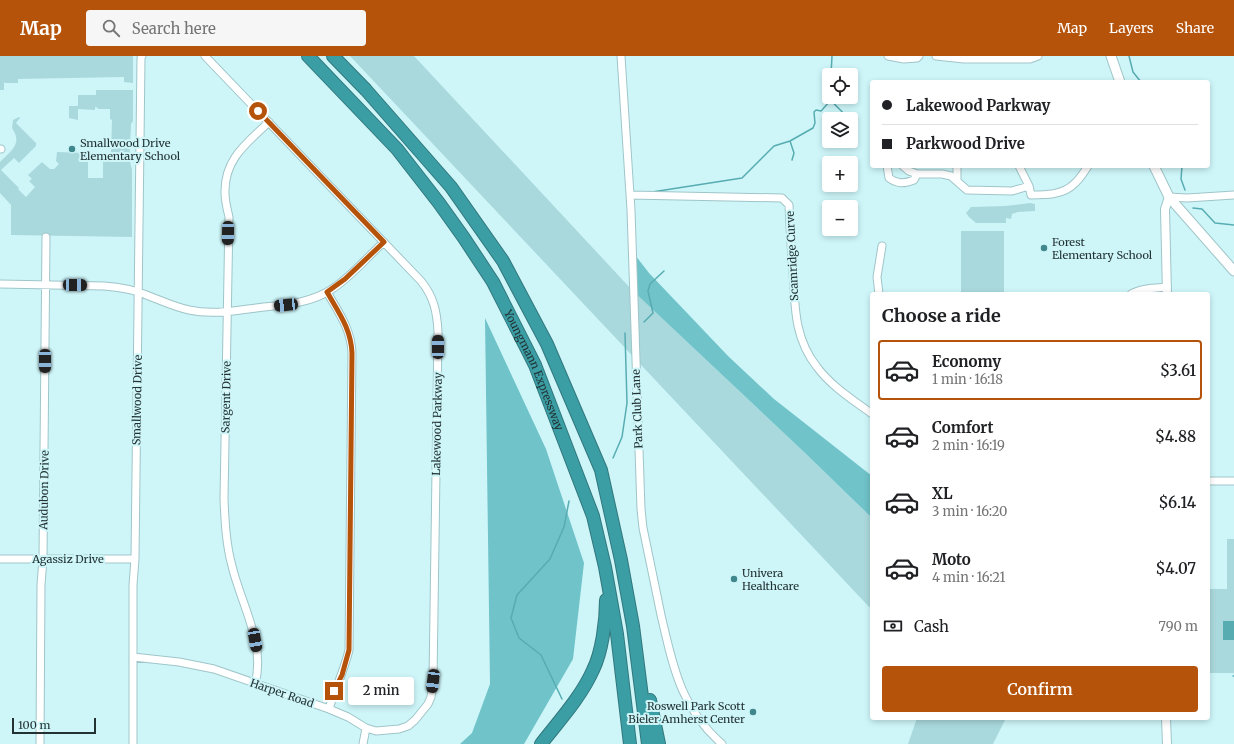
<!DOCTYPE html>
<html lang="en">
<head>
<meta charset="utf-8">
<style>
	:root { --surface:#fff; --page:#f6f6f6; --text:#202124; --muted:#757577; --line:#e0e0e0; --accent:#b45309 }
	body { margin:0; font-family:Merriweather,serif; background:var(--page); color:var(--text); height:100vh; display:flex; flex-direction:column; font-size:15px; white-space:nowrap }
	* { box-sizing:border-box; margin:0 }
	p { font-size:13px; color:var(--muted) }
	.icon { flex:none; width:22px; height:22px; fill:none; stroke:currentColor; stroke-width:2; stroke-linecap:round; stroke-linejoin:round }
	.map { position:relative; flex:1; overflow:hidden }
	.sheet { position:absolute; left:870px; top:236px; width:340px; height:428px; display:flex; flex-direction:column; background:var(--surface); border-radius:4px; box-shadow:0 2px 6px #0003 }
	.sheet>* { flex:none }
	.hud { position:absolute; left:870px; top:24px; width:340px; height:88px; border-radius:4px; box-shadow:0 2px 6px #0003; display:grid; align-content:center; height:88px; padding:0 12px; background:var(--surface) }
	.fabs { position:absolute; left:822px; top:12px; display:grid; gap:8px }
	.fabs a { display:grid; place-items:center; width:36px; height:36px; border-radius:4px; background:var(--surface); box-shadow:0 2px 6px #0003; font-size:20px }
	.scale { position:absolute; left:12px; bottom:10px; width:84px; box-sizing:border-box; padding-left:4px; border:2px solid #223233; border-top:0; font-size:11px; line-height:14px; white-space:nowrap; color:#223233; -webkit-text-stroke:3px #cef6f9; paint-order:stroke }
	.end { position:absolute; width:18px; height:18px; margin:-9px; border:5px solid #b45309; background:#fff; box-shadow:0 0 0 2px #fff }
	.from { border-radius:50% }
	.bubble { position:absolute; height:28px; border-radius:4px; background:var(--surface); box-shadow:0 2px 6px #0003; font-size:13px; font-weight:600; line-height:28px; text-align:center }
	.car { position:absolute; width:12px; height:24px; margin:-12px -6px; border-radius:5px; box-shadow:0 0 3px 1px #0007; background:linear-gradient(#222 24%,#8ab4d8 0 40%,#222 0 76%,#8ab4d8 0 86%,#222 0) }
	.hud b { display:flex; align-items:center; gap:14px; height:38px; font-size:15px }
	.hud b+b { border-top:1px solid var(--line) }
	.hud i { width:10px; height:10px; background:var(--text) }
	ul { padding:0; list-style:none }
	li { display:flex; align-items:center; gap:12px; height:60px; margin:0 8px 6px; padding:0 4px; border:2px solid transparent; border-radius:4px }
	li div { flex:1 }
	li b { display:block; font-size:15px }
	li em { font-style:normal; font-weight:600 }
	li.on { border-color:var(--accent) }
	li>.icon { width:36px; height:36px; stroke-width:1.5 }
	h2 { padding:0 12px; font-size:18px; line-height:48px }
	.pay { display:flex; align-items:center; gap:10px; height:44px; padding:0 12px; font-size:15px }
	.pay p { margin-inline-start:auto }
	.action { display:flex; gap:8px; margin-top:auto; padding:8px 12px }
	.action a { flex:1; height:46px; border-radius:4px; background:var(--accent); color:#fff; font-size:16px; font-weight:600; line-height:46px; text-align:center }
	header { display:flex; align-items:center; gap:24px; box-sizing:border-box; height:56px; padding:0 20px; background:var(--accent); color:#fff }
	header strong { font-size:19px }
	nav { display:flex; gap:22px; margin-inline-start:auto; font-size:14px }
	.search { width:280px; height:36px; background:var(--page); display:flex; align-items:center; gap:10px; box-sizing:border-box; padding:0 14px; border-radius:4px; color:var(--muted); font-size:15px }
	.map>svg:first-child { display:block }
	.green { fill:#aad9dd }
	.forest { fill:#6fc3c9 }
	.water { fill:#57acb1 }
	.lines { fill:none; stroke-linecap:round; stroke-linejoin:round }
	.stream { stroke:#57acb1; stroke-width:1.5 }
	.minor-casing { stroke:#9fc5c8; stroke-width:9 }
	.tertiary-casing { stroke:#9fc5c8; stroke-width:10 }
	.secondary-casing { stroke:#9fc5c8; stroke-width:11 }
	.motorway-casing { stroke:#32787d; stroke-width:14 }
	.minor { stroke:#fff; stroke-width:7 }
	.tertiary { stroke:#fff; stroke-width:8 }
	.secondary { stroke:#fff; stroke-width:9 }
	.motorway { stroke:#3b9ea5; stroke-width:12 }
	.route { stroke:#b45309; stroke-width:5 }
	.poi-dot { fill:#3f878c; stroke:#cef6f9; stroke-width:1.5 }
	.labels { text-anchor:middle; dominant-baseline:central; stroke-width:4; stroke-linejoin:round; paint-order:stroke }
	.poi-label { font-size:11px; fill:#223233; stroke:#cef6f9; text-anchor:start }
	.street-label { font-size:11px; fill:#223233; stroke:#cef6f9 }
</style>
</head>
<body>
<header>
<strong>Map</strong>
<div class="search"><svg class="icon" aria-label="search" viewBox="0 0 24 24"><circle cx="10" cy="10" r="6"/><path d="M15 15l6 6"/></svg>Search here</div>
<nav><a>Map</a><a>Layers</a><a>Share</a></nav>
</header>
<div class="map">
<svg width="1234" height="688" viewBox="0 0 1234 688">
	<rect width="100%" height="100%" fill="#cef6f9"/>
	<path class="green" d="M0,0h133v27l-9,-1v-5l-106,2v4h-13l-1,-1v8h-4z
		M350,0h64l219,235 171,161 68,66v92z
		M96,34h37v31l-2,3c0,11 -3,37 1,45v68l-121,-2v-30l-11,-12v-31c11,-11 23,-18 12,-34l1,-8 6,-3 1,1 -4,5 20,20v3l-17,17 -5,-5 -13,12 18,18 -1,1 8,8 9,-10 -6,-6 3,-2 -4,-4 14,-13 8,7h4l5,-5 -3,-3 1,-9 31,1v25h15v-23l8,-1 1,-34 -2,-1v-10h-12v-1l-3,-1v3l-17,-1v11l-9,-2v-12h9v-11h18z
		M1030,147l5,1v7l-17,1 -6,2 -1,5 -5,-1v5h-30l-7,-6 -3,-4 5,-6 34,-1z
		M961,175h43v63h-43z
		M1227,483h7v134h-26v-84h19z
		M917,662h89l-13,26h-85z"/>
	<path class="forest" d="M632,195l17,22 79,83 46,43 98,77v42l-68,-66 -171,-161z
		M485,262l61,131 38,114 -11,96 -49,85h-64l12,-11 18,-49z"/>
	<path class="water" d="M1223,565h11v19h-11z"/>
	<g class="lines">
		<path class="stream" d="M1129,0l4,16 8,10
			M831,19l1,-19
			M831,44c5,7 13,12 17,19
			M831,44l15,3 5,-6
			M851,73l1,3
			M790,85l4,12 -2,7
			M1182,110l-1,13 4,11
			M652,136l90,-14 32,-32 16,-5 23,-13 2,-5 -1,-11 2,-2 5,1 10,-11v-3
			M1193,152l9,1 13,14 19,2
			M644,266l9,-9 -5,-22 2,-7 14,-13
			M613,402l9,-21 5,-34 -2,-70
			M1233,620h1
			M562,643l-21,-44 -22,-17 -8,-20 6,-23 33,-36 14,-32 5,-26"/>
		<defs>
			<path id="minor" d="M621,0l10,154 10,299 2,19c6,29 12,58 18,87 12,51 19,92 61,129
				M888,0l16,3 13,-1 2,-2
				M936,0l28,3h66l8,-3
				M0,93h1
				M887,110l2,12c8,6 15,6 25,2l3,-6
				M903,110l6,5 8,3h25l9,2 16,14 45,1 17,-5
				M1019,110l10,20 2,9c15,0 32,0 43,-11 6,-5 10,-12 14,-18
				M957,125v-15
				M630,139l152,3 7,7c1,22 2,44 4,67 2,34 1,66 24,95 14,19 36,33 55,47
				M1169,141l18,1 47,-3
				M0,228l104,2c16,1 31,4 45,10 13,5 26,11 40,14 22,5 44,1 67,-2 25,-3 54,-4 76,-19 19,-12 35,-32 52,-47
				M327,236c12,21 24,37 25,61l-3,297c-5,21 -14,39 -20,59
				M879,238l-2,-17 5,-31
				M1131,238c10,-6 24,-6 36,-7
				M1208,425h26
				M0,503h135
				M133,601l46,5 35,7 115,40 19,8 18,11 10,3 23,-2 9,-3 7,-6 13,-16 3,-7 2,-16 5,-349c-1,-20 -4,-35 -17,-51l-216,-225
				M255,628c11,-40 -14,-80 -23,-118 -6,-22 -7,-44 -8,-67l5,-282c-2,-8 -4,-16 -4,-24 -1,-34 22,-50 44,-71
				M40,688l1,-159 2,-26 3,-322
				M133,688v-159l2,-26 6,-501 1,-2
				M363,688l3,-16"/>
			<path id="tertiary" d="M1167,238l-2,-85 4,-12
				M1166,662l1,26"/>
			<path id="secondary" d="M1111,0l9,26
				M1154,110l15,31 65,74"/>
			<g id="motorway">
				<path id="s1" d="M308,0l89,93 42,54 25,35 29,44 42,83 58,151 12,51 12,67 13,110"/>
				<path d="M333,0l33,34 85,97 52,74 44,83 54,126 20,90 12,66 15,118"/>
				<path d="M650,644l9,44"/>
				<path d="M541,688c18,-23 40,-47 52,-74 9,-18 13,-49 13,-70"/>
			</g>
		</defs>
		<use href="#minor" class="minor-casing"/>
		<use href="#tertiary" class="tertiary-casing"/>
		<use href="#secondary" class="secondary-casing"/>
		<use href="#motorway" class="motorway-casing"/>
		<use href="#minor" class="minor"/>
		<use href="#tertiary" class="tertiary"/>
		<use href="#secondary" class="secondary"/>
		<use href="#motorway" class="motorway"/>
	</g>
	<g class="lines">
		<path class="route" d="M258,55l126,131 -39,37 -18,13c12,21 24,37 25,61l-3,297 -7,25 -8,16"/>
	</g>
	<g class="poi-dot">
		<circle cx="72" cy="93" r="4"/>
		<circle cx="1044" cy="192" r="4"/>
		<circle cx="734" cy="523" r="4"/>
		<circle cx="753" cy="656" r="4"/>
	</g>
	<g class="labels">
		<g class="poi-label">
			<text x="80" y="87">Smallwood Drive<tspan x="80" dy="13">Elementary School</tspan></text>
			<text x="1052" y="186">Forest<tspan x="1052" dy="13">Elementary School</tspan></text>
			<text x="742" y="517">Univera<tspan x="742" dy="13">Healthcare</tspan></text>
			<text x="745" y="650" text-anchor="end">Roswell Park Scott<tspan x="745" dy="13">Bieler Amherst Center</tspan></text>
		</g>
		<g class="street-label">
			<text transform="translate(792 200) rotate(-93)">Scamridge Curve</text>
			<text stroke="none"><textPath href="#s1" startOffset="390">Youngmann Expressway</textPath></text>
			<text transform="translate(226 341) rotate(-89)">Sargent Drive</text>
			<text transform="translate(137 344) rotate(-89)">Smallwood Drive</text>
			<text transform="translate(637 353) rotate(-92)">Park Club Lane</text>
			<text transform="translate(437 368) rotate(-89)">Lakewood Parkway</text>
			<text transform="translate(44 434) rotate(-89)">Audubon Drive</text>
			<text x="68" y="503">Agassiz Drive</text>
			<text transform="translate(282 637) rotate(19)">Harper Road</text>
		</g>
	</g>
</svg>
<div class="fabs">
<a><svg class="icon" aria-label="locate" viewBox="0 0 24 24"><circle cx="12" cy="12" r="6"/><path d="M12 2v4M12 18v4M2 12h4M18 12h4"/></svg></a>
<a><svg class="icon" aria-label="layers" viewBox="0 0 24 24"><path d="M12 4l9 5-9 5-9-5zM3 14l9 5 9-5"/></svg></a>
<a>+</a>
<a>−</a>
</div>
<div class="scale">100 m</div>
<i class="end from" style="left:258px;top:55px"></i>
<i class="end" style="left:334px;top:635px"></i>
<div class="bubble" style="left:348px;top:621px;width:66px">2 min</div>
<i class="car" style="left:228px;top:177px;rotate:181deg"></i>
<i class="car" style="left:75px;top:229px;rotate:91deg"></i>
<i class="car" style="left:286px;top:249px;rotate:264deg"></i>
<i class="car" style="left:438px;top:291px;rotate:0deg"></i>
<i class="car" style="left:45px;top:305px;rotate:180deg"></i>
<i class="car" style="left:255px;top:584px;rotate:170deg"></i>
<i class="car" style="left:433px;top:625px;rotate:187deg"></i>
<div class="hud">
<b><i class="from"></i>Lakewood Parkway</b>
<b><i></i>Parkwood Drive</b>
</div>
<section class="sheet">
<h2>Choose a ride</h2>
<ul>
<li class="on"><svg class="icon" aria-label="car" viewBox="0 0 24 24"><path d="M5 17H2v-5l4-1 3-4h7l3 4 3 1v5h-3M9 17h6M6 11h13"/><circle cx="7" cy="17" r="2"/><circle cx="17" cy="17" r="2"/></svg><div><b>Economy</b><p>1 min · 16:18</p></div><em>$3.61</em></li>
<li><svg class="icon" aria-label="car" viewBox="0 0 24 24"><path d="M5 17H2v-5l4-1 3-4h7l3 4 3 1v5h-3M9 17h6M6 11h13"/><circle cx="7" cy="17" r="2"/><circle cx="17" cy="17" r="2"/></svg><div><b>Comfort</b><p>2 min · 16:19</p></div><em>$4.88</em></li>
<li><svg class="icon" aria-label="car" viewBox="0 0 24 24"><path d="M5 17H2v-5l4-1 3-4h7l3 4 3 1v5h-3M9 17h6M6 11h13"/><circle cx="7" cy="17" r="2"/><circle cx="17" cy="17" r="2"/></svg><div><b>XL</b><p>3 min · 16:20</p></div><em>$6.14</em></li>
<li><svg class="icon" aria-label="car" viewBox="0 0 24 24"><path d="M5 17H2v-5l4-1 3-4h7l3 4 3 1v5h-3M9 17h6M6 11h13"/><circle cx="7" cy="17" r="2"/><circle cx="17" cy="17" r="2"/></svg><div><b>Moto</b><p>4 min · 16:21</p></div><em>$4.07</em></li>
</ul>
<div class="pay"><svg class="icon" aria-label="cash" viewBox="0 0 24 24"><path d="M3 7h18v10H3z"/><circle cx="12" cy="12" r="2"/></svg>Cash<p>790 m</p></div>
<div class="action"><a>Confirm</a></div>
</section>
</div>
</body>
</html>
